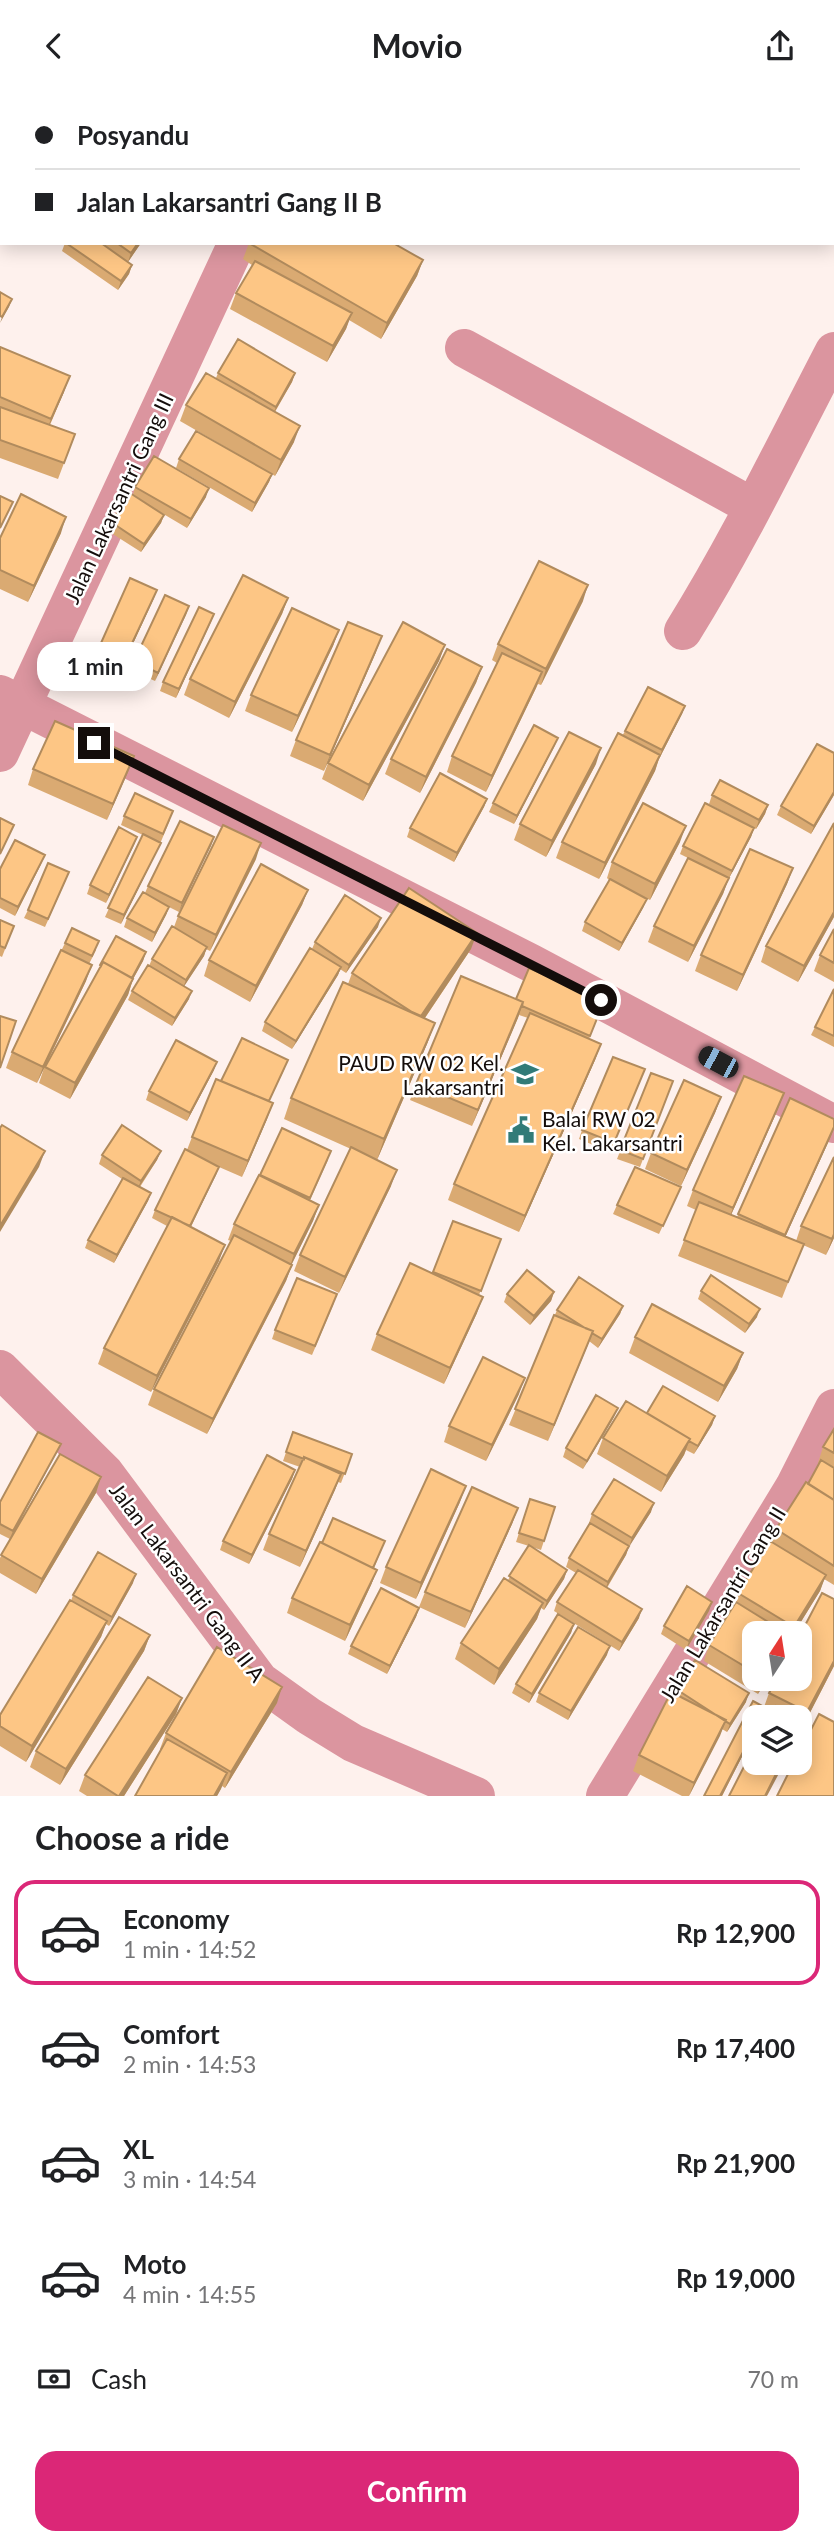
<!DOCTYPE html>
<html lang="en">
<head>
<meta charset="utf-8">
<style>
	:root { --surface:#fff; --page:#f2f2f2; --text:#202124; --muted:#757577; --line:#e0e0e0; --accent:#db2777 }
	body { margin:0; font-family:Lato,sans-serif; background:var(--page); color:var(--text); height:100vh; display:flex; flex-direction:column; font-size:26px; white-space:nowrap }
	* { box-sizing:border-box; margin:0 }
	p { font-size:23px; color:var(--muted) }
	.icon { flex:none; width:38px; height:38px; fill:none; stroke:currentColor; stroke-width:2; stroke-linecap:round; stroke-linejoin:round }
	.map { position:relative; height:1705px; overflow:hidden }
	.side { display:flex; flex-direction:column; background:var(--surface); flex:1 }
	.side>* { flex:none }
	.banner { position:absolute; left:0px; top:0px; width:835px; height:154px; box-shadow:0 4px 18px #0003; display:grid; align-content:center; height:154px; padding:0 35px; background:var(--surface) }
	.needle { width:46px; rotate:12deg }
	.controls { position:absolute; left:742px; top:1530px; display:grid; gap:14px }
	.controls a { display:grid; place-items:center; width:70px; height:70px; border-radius:14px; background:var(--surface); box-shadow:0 4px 18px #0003; font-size:35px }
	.end { position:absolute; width:32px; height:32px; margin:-16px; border:9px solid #140d0b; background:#fff; box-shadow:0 0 0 4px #fff }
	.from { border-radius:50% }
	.bubble { position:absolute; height:49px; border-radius:21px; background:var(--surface); box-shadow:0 4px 18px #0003; font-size:23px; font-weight:700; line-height:49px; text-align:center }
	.car { position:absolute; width:21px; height:42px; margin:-21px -10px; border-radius:9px; box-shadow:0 0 5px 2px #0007; background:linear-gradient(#222 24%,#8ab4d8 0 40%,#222 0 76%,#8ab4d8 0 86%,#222 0) }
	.banner b { display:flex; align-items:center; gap:24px; height:66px; font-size:26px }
	.banner b+b { border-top:2px solid var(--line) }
	.banner i { width:18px; height:18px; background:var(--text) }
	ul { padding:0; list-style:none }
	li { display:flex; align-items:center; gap:21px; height:105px; margin:0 14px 10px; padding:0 21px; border:4px solid transparent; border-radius:21px }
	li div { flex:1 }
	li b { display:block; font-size:26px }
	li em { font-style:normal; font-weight:700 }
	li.current { border-color:var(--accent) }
	li>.icon { width:63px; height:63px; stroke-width:1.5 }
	h2 { padding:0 35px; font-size:32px; line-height:84px }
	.pay { display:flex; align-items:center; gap:18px; height:77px; padding:0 35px; font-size:26px }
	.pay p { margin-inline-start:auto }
	.action { display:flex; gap:14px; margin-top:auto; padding:14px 35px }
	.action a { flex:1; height:80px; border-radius:21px; background:var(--accent); color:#fff; font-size:28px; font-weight:700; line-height:80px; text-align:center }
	header { display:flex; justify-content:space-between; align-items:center; height:91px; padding:0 35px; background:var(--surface); font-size:32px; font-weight:700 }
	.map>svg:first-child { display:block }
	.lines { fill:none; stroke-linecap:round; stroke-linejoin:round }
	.minor { stroke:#db959f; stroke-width:38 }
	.wall { fill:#daaa72 }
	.shaded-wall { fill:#b18b5d }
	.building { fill:#fdc685; stroke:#b18b5d; stroke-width:2 }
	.route { stroke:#140d0b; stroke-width:9 }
	.labels { text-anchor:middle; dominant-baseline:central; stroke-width:5; stroke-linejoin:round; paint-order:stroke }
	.street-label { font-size:21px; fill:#140d0b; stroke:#fff }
	.poi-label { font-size:21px; fill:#140d0b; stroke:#fff; text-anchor:end }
</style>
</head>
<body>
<header><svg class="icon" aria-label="back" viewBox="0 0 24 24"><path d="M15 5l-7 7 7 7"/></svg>Movio<svg class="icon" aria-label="share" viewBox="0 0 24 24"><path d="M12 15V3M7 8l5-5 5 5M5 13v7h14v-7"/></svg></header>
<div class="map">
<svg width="834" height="1705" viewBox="0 0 834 1705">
	<rect width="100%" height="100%" fill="#fef1ed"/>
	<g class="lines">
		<path class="minor" d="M80,0l3,2
			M721,0l3,2
			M833,58l1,1
			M464,257l289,159
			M683,540c56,-90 102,-186 151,-280
			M0,603l531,269 303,161
			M0,662l237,-510
			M0,1278l105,104 155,208 49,35 44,27 123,53
			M605,1705l189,-309 40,-79"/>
	</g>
	<path class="wall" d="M0,116l2,1v33l-2,-1z
		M65,152h76l-13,19 4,3 -3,9 -11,16 -56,-39z
		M249,152l174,17 -6,16 -36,63 -32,-19 -3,9 -19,33 -97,-53 6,-16 16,-28 -9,-6z
		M0,256l64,45 -14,33 25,9 -17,45 -58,-21z
		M218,282h77l-3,9 -17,30 19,30 -19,34 -3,-2 -3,8 -17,30 -76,-44 3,-9 60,-4 -59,-34 6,-16 30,-27z
		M135,396l71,10 -19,31 -32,-19 9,6 -3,8 -20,29 -33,-21 3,-9 22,-27z
		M61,442l-33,69 -28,-13v-51z
		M154,507l-30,65 -26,-12 3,-8z
		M288,507l-6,16 -53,104 -45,-23 6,-16z
		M583,510l-42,84 -3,-1 -52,108 -39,-20 5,-16 45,-93 -5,-3 6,-16z
		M189,515l-34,75 -24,-11 3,-9z
		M214,523l-38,84 -16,-7 3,-9z
		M339,539l-6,16 -41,86 -47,-21 6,-16z
		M445,554l-6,16 -76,140 -41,-22 6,-16z
		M376,561l-52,119 -34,-15 6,-16z
		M482,576l-6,16 -56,110 -35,-19 6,-15z
		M685,615l-3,8 -23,45 -4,12 -56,108 -43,-21 6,-16 63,-111z
		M558,647l-4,9 -40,77 -25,-12 4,-9z
		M134,665l-27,64 -79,-35 5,-16z
		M596,673l-50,93 -32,-17 6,-16z
		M712,704l56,10 -3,9 -9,15 -47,-25z
		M834,704l-23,39 -34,-19 4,-9z
		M487,708l-3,8 -30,55 -47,-25 3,-9z
		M124,725l46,4 -13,31 -36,73 -16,-7 38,-82 -22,-10z
		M754,737l-3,9 -23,43 -5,14 -35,68 -40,-20 6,-16 34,-68 -8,-4 3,-8z
		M137,746l-31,66 -19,-9 3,-9z
		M214,746l-35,75 -10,-5 -3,8 -14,27 -28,-15 3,-9 18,-25 3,-7z
		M680,751l-30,58 -14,-7 11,6 -4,9 -24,43 -37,-20 3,-9 24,-42 -2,-2 5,-16z
		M256,768l-46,92 -4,-2 -2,7 -20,30 5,13 -17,27 -44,-26 4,-9 17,-25 3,-7 22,-32 4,-11z
		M41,773l-26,52 -15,-8v-39z
		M793,777l-6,16 -50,107 -42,-20 6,-16z
		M66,789l-21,47 -21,-9 4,-8z
		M308,799l-6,15 -52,97 -46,-26 5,-16z
		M834,826l-36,65 -37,-20 5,-16z
		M0,829l14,6 -12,31 -2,-1z
		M378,836l-32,46 -6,-4 -2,6 -46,74 -30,-18 3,-9 47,-73 3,-7z
		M834,838v53l-20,-11 6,-16z
		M65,852l31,7 -7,14 -3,17 -40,84 51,-91 3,-9 46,-13 -3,9 -10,18 -5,16 -58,104 -31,-16 5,-15 -7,15 -31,-15 6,-16z
		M471,858l-46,69 10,5 -8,21 -50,116 14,26 -52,107 -45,-22 6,-16 51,-106 -67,-30 7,-21 57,-114 4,-11z
		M834,898v58l-23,-12z
		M516,908l88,2 -15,38 12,5 -6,16 -76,172 -71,-32 6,-16 74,-166 -9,-3 -47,111 -62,-26 6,-16z
		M285,977l-16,33 -2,18 -25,58 -23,-10 -28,60 28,34 -68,131 -53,-28 6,-16 63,-122 -15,-8 3,-8 32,-60 5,-13 29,-56z
		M214,979l-27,51 -41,-21 3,-9z
		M651,982l22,8 -33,86 -23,-8z
		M641,987l-31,74 -31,-13 3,-9z
		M721,1006l-6,16 -34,73 -36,-17 6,-16z
		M790,1007l41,38 -46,101 11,4 5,-15 33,12 -8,17 -23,-10 -21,53 -104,-42 18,-46 -9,-4 6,-16 85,-81 -47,106 6,2z
		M161,1060l-4,9 -17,27 11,6 -3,8 -34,62 -29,-15 3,-8 34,-61 -23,-15 3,-9z
		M328,1069l-18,40 9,5 -6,16 -22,44h1l-6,16 -79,153 -59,-29 6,-16 77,-148 -3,-1 6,-16 25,-49z
		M681,1096l-22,47 -46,-20 4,-9z
		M501,1148l-22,56 -2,18 -33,71 -73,-34 6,-16 56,-62z
		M701,1200l56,26 -12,16 -47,-34z
		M554,1201l-3,9 -21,24 -26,-23 3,-8z
		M334,1212l-22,52 -40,-16 3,-9z
		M623,1215l-3,8 -22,34 -9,-7 -41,100 -39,-16 48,-115z
		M635,1246l108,16 -6,16 -19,33 -89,-49z
		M519,1303l-33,67 -42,-19 5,-16z
		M647,1322l68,3 -3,9 -18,29 -8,-4 -2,5 -23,37 -64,-38 6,-16z
		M614,1326l-31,52 -20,-12 3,-9z
		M834,1338v156l-10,-6 -4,12 -26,42h-40v45h13l-9,16 -54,-33 5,-16 26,-42 3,-10 33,-51 5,-13 32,-45 11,-20 -1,-1 5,-16z
		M293,1341l59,22 -11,29 -3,-1 -38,85 -37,-17 6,-16 31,-67 -17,-6z
		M57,1361l-47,87 91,-62 -5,16 -60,101 -36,-21v-15l10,-19 -10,-5v-32z
		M295,1379l-3,9 -43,85 -29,-14 3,-9z
		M530,1408l25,8 -14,43 -9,-3 35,23 -3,9 -20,31 -3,-2 -4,11 -43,66 -39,-26 6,-16 47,-63 21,-34 -13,-4z
		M460,1411l-44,97 -36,-16 6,-16z
		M518,1417l-6,16 -47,104 -46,-21 6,-15z
		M651,1421l-22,34 -3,9 -19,33 32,30 -20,33 -65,-40 3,-9 19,-29 -10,-6 3,-9 21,-35h-1l3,-9z
		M385,1450l-11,27 3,2 -6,15 -26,56 -58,-28 5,-15 30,-55z
		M133,1492l-24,43 -3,-2 -5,13 -75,125 -26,-16v-31l71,-114 2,-6z
		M822,1502l12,6v67l-34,66v-15h-30l2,-4 -7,-3 -2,7h-9v16l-32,63h-18l49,-95 11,6 5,-14 8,-15h23v-43z
		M419,1517l-3,9 -29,57 -39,-20 3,-8z
		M709,1520l-23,39 -25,-16 3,-8z
		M574,1533l-3,9 -42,70 -17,-10 4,-9z
		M150,1544l-6,16 -84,134 -30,-18 6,-16z
		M607,1564l-39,65 -32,-18 3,-9z
		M676,1598l70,13 -19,30 -5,-3 -33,67h-7l-49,-25 6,-16z
		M182,1607l-6,16 -52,82h-37l-8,-5 6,-16z
		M277,1612l-52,85 -3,-2 -5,10h-82l26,-47h-1l6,-16z"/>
	<path class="shaded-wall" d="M138,152h3l-13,19 3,-9z
		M423,169l-6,16 -36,63 6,-16z
		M132,174l-3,9 -11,16 3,-9z
		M12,208l-3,8 -9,16 2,-6z
		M352,222l-6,16 -19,33 6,-16z
		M295,282l-3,9 -20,34 4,-9z
		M70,285l-6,16 -19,43 6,-16z
		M300,335l-6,16 -19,34 6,-16z
		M272,383l-3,8 -17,30 3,-9z
		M209,397l-3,9 -19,31 4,-9z
		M164,424l-3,8 -20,29 3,-8z
		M66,426l-5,16 -33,69 6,-16z
		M588,494l-5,16 -42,84 5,-16z
		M157,499l-3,8 -30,65 3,-9z
		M288,507l-6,16 -53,104 6,-16z
		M189,515l-3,9 -31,66 3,-8z
		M214,523l-3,8 -35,76 3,-9z
		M339,539l-6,16 -41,86 6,-16z
		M382,545l-6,16 -52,119 6,-16z
		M445,554l-6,16 -76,140 6,-16z
		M482,576l-6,16 -56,110 6,-16z
		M542,581l-6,16 -50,104 6,-16z
		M685,615l-3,8 -23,45 3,-9z
		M558,647l-4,9 -40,77 3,-8z
		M601,657l-5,16 -50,93 6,-16z
		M660,664l-5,16 -56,108 6,-16z
		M134,665l-6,16 -21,48 6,-16z
		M834,701v3l-23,39 3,-8z
		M487,708l-3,8 -30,55 3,-9z
		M768,714l-3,9 -9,15 3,-9z
		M686,735l-6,16 -30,58 5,-16z
		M754,737l-3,9 -23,43 4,-9z
		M137,746l-3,8 -28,58 3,-8z
		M214,746l-3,9 -32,66 3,-9z
		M161,752l-4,8 -36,73 3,-9z
		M261,752l-5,16 -46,92 6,-16z
		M45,764l-4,9 -26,52 3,-9z
		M793,777l-6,16 -50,107 6,-16z
		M729,787l-6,16 -35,68 6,-16z
		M308,799l-6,15 -52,97 6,-16z
		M647,808l-4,9 -24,43 3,-8z
		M169,816l-3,8 -14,27 3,-9z
		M834,821v5l-36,65 6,-16z
		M381,827l-3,9 -32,46 3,-8z
		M477,842l-6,16 -57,85 6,-16z
		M207,856l-3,9 -21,32 3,-8z
		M146,861l-3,9 -16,29 3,-9z
		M92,874l-6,16 -49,102 6,-16z
		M341,876l-3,8 -46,74 4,-8z
		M133,888l-5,16 -58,104 5,-16z
		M192,900l-3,8 -17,27 3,-8z
		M523,911l-5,16 -46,108 6,-16z
		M435,932l-8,21 -50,116 7,-21z
		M601,953l-6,16 -76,172 6,-16z
		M217,971l-3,8 -27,51 3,-8z
		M784,1002l-6,16 -51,115 6,-16z
		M721,1006l-6,16 -34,73 6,-16z
		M273,1012l-6,16 -25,58 6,-16z
		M834,1036l-3,9 -52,115 6,-16z
		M45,1060l-6,16 -39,65v-6z
		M161,1060l-4,9 -20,30 4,-9z
		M219,1076l-3,8 -30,61 3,-9z
		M397,1079l-6,16 -52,107 6,-16z
		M151,1102l-3,8 -34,62 3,-8z
		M319,1114l-6,16 -24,49 5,-16z
		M834,1143v4l-8,17 6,-16z
		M225,1154l-6,16 -68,131 6,-16z
		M292,1174l-6,16 -79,153 6,-15z
		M554,1201l-3,9 -21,24 4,-9z
		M483,1206l-6,16 -33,71 6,-16z
		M623,1215l-3,8 -22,34 4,-9z
		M760,1218l-3,8 -12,16 4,-9z
		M593,1240l-6,16 -39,94 6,-16z
		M743,1262l-6,16 -19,33 6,-16z
		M525,1287l-6,16 -33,67 6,-16z
		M618,1317l-4,9 -31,52 4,-8z
		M715,1325l-3,9 -18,29 4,-8z
		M690,1348l-6,16 -23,37 6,-16z
		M61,1353l-4,8 -47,87 3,-8z
		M295,1379l-3,9 -43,85 3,-9z
		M341,1383l-6,16 -35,77 6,-16z
		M101,1386l-5,16 -60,101 6,-15z
		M466,1395l-6,16 -44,97 5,-16z
		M654,1412l-3,9 -22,35 3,-9z
		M518,1417l-6,16 -47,104 6,-16z
		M629,1455l-3,9 -21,35 3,-8z
		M377,1479l-6,15 -26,56 5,-16z
		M567,1479l-3,9 -20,31 3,-9z
		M136,1483l-3,9 -24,43 3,-9z
		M826,1484l-6,16 -26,42h-2l2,-6z
		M712,1511l-3,9 -23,39 3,-9z
		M543,1512l-6,16 -43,66 5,-16z
		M419,1517l-3,9 -29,57 3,-8z
		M642,1518l-3,9 -20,33 3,-9z
		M107,1530l-6,16 -75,125 6,-16z
		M574,1533l-3,9 -42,70 3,-9z
		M150,1544l-6,16 -84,134 6,-16z
		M610,1555l-3,9 -39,65 3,-9z
		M834,1570v5l-34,66v-3l7,-17z
		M763,1587h4l-9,16z
		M282,1596l-5,16 -52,85 6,-16z
		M749,1602l-3,9 -19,30 3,-8z
		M182,1607l-6,16 -52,82h-5z
		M726,1629l-6,16 -31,60 5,-13z
		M754,1640v2l-32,63h-2z
		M782,1671h3l-18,34h-2z
		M227,1682l-6,16 -4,7h-3z"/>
	<path class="building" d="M0,0h15l4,2h-17v52l-2,3z
		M45,0h23l4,2h-28z
		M245,0h56l-1,2h-56z
		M0,116l2,1v23h-2z
		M66,152h35l31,22 -11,16z
		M117,152h21l-7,10z
		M249,152h144l30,17 -36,63z
		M255,170l97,52 -19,33 -97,-53z
		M0,201l12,7 -10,18 -2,-1z
		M238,248l57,34 -19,34 -58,-34z
		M0,256l70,29 -19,43 -51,-22z
		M206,282l94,53 -19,34 -95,-55z
		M0,316l75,27 -11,29 -64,-23z
		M196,340l76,43 -17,29 -76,-44z
		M154,365l55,32 -18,31 -56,-32z
		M130,402l34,22 -20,29 -33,-22z
		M21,403l45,23 -32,69 -34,-16v-32z
		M0,405l13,6 -13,26z
		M539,470l49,24 -42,84 -48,-25z
		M243,484l45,23 -53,104 -45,-23z
		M130,487l27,12 -30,64 -26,-11z
		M165,504l24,11 -31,67 -24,-12z
		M199,516l15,7 -35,75 -16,-7z
		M292,517l47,22 -41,86 -47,-21z
		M348,531l34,14 -52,119 -34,-15z
		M403,531l42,23 -76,140 -41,-22z
		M447,558l35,18 -56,110 -35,-18z
		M502,562l40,19 -50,104 -40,-20z
		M648,596l37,19 -23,44 -37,-19z
		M55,630l79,35 -21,48 -80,-35z
		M534,634l24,13 -41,78 -24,-13z
		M569,641l32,16 -49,93 -32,-17z
		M618,642l42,22 -55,108 -43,-21z
		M817,653l17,9v39l-20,34 -33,-20z
		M440,682l47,26 -30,54 -47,-25z
		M720,689l48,25 -9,15 -47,-25z
		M135,702l38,18 -10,23 -39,-18z
		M643,712l43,23 -31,58 -43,-22z
		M705,712l49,25 -22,43 -49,-25z
		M0,727l14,7 -14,29z
		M180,730l34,16 -32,66 -34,-17z
		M834,732v89l-30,54 -38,-20z
		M223,734l38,18 -45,92 -38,-19z
		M119,736l18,10 -28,58 -19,-10z
		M143,743l18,9 -37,72 -16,-7z
		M15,749l30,15 -27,52 -18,-9v-29z
		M750,758l43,19 -50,107 -42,-20z
		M688,767l41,20 -35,68 -40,-20z
		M48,772l21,9 -21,47 -20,-9z
		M261,773l47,26 -52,96 -47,-26z
		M610,788l37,20 -25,44 -37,-21z
		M409,797l68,45 -56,83 -9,-4 -60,-39z
		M143,801l26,15 -14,26 -28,-15z
		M345,804l36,23 -32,47 -34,-23z
		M0,829l14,6 -9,22 -5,-2z
		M172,835l35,21 -21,33 -34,-21z
		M72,837l27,13 -7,15 -27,-13z
		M834,838v34l-14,-8z
		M116,845l30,16 -14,26 -29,-16 -2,4 -1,-1z
		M310,857l31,19 -45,74 -31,-19z
		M61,859l31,15 -49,102 -31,-15z
		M103,871l30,17 -58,104 -30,-16z
		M148,874l44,26 -17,27 -43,-27z
		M529,877l75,33 -14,35 -68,-30 1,-4 -7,-3z
		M461,885l62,26 -45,108 -62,-26z
		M343,891l92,41 -51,116 -93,-41z
		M834,898v47l-19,-9z
		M530,922l71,31 -76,172 -71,-32z
		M0,925l16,5 -16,47z
		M242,947l46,22 -19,41 -48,-20z
		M176,949l41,22 -27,51 -41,-22z
		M613,966l32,12 -31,74 -32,-13z
		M651,982l22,8 -30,78 -23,-9z
		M744,985l40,17 -51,115 -40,-18z
		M216,988l57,24 -25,58 -56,-24z
		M684,989l37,17 -34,73 -36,-17z
		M790,1007l44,21v8l-49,108 -47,-21z
		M2,1034l43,26 -45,75v-98z
		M122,1034l39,26 -20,30 -39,-26z
		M282,1037l49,23 -21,47 -50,-23z
		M351,1056l46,23 -52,107 -45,-22z
		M185,1058l34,18 -29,59 -35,-16z
		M834,1066v77l-2,5 -31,-13z
		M635,1076l46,20 -18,39 -46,-21z
		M259,1084l60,30 -25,49 -60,-30z
		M123,1087l28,15 -34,62 -29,-15z
		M699,1111l105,42 -16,38 -104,-42z
		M172,1126l53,28 -68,131 -53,-28z
		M453,1130l48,18 -20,52 -48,-19z
		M234,1144l58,30 -79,154 -59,-30z
		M410,1172l73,34 -33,71 -73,-34z
		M527,1179l27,22 -20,24 -27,-22z
		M711,1184l49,34 -11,15 -48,-33z
		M579,1186l44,29 -21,33 -10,-6 1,-2 -8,-3 -28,-18z
		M297,1187l40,16 -22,52 -40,-16z
		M652,1213l91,49 -19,33 -89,-49z
		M554,1224l39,16 -39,94 -39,-16z
		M483,1266l42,21 -33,67 -43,-19z
		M663,1295l52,30 -17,30 -9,-5 1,-2 -43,-26z
		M596,1304l22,13 -31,53 -21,-13z
		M626,1310l64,38 -23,37 -64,-38z
		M834,1338v24l-11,-6z
		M38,1341l23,12 -48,87 -13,-7v-22z
		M293,1341l59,22 -7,20 -41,-17v2l-18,-7z
		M60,1363l41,23 -59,102 -41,-24z
		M267,1364l28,15 -43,85 -29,-14z
		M304,1366l37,17 -35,77 -37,-17z
		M821,1369l13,8v32l-26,-16z
		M431,1378l35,17 -45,97 -35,-16z
		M614,1388l40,24 -22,35 -40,-24z
		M806,1391l28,18v66l-58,-37z
		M472,1396l46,21 -47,104 -46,-20z
		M530,1408l25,8 -11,34 -25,-8z
		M333,1427l52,23 -12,27 -51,-25z
		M590,1432l39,23 -21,36 -39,-24z
		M770,1450l56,34 -32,52 -56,-34z
		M320,1451l57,28 -27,55 -58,-27z
		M529,1454l38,25 -20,31 -38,-25z
		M98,1461l38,22 -24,43 -39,-22z
		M578,1479l64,39 -20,33 -65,-40z
		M504,1487l39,25 -44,66 -38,-26z
		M687,1495l25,16 -23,39 -25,-15z
		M381,1497l38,20 -29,58 -39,-20z
		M822,1502l12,6v62l-27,51 -38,-19 8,-15h23v-43z
		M70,1509l37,21 -75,125 -32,-20v-11z
		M736,1511l50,31h-32v39l-45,-27z
		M558,1523l16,10 -42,70 -16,-10z
		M119,1526l31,18 -84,134 -30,-18z
		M578,1536l32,19 -39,65 -32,-18z
		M217,1556l65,40 -51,85 -65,-39z
		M695,1569l54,33 -19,31 -54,-35z
		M148,1586l34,21 -63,98h-1l-33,-21z
		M671,1601l55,28 -32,63 -55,-28z
		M753,1610l13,7 -5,9h-7v14l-34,65h-16z
		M776,1615l21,11h-27z
		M819,1623l15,8v74h-57l17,-34h6v-11z
		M800,1627l4,3 -4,8z
		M167,1648l60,34 -13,23h-79z
		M754,1656v15h28l-17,34h-36z"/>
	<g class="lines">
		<path class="route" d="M94,652l507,257"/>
	</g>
	<defs>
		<symbol id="school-bare" viewBox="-9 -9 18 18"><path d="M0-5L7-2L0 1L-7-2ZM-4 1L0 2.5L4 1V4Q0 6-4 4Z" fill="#327b78" stroke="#fff" stroke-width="2.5" paint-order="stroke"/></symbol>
		<symbol id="civic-bare" viewBox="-9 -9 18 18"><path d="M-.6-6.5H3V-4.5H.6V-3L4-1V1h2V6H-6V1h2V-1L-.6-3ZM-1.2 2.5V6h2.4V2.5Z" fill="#327b78" stroke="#fff" stroke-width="2.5" paint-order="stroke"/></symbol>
	</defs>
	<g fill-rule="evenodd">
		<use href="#school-bare" x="506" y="964" width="38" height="38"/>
		<use href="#civic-bare" x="502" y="1020" width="38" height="38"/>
	</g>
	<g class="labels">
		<g class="street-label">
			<text transform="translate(118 407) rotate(-65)">Jalan Lakarsantri Gang III</text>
			<text transform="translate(188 1491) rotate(53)">Jalan Lakarsantri Gang II A</text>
			<text transform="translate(722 1513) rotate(-59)">Jalan Lakarsantri Gang II</text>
		</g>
		<g class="poi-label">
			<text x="504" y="971">PAUD RW 02 Kel.<tspan x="504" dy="24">Lakarsantri</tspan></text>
			<text x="542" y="1027" text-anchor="start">Balai RW 02<tspan x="542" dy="24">Kel. Lakarsantri</tspan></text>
		</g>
	</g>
</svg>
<div class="controls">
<a><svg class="needle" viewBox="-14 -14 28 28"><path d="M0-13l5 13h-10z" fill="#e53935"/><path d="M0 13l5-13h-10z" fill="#757577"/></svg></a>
<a><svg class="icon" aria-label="layers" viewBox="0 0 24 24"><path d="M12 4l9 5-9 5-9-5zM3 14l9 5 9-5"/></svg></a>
</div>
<i class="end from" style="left:601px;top:909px"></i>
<i class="end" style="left:94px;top:652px"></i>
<div class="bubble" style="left:37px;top:551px;width:116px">1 min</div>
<i class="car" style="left:718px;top:971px;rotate:298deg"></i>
<div class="banner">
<b><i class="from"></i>Posyandu</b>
<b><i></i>Jalan Lakarsantri Gang II B</b>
</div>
</div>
<section class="side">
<h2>Choose a ride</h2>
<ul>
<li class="current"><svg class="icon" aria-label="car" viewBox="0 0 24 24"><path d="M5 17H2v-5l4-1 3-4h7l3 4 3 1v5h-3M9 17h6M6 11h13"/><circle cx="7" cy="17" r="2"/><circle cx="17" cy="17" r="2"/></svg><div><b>Economy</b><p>1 min · 14:52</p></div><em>Rp 12,900</em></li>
<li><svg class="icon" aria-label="car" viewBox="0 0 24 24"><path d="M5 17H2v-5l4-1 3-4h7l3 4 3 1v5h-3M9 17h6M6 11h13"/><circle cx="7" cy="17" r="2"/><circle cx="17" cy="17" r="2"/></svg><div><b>Comfort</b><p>2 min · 14:53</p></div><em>Rp 17,400</em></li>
<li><svg class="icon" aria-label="car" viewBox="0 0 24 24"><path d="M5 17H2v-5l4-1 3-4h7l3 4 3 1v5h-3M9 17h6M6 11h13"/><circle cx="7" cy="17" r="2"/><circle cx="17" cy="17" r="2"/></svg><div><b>XL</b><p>3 min · 14:54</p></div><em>Rp 21,900</em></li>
<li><svg class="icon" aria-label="car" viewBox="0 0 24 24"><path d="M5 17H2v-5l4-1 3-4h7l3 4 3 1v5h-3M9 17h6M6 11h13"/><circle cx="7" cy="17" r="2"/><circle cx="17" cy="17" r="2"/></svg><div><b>Moto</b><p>4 min · 14:55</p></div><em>Rp 19,000</em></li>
</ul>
<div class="pay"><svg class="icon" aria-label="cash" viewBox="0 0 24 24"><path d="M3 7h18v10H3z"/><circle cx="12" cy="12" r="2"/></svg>Cash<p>70 m</p></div>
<div class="action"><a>Confirm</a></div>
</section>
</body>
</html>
